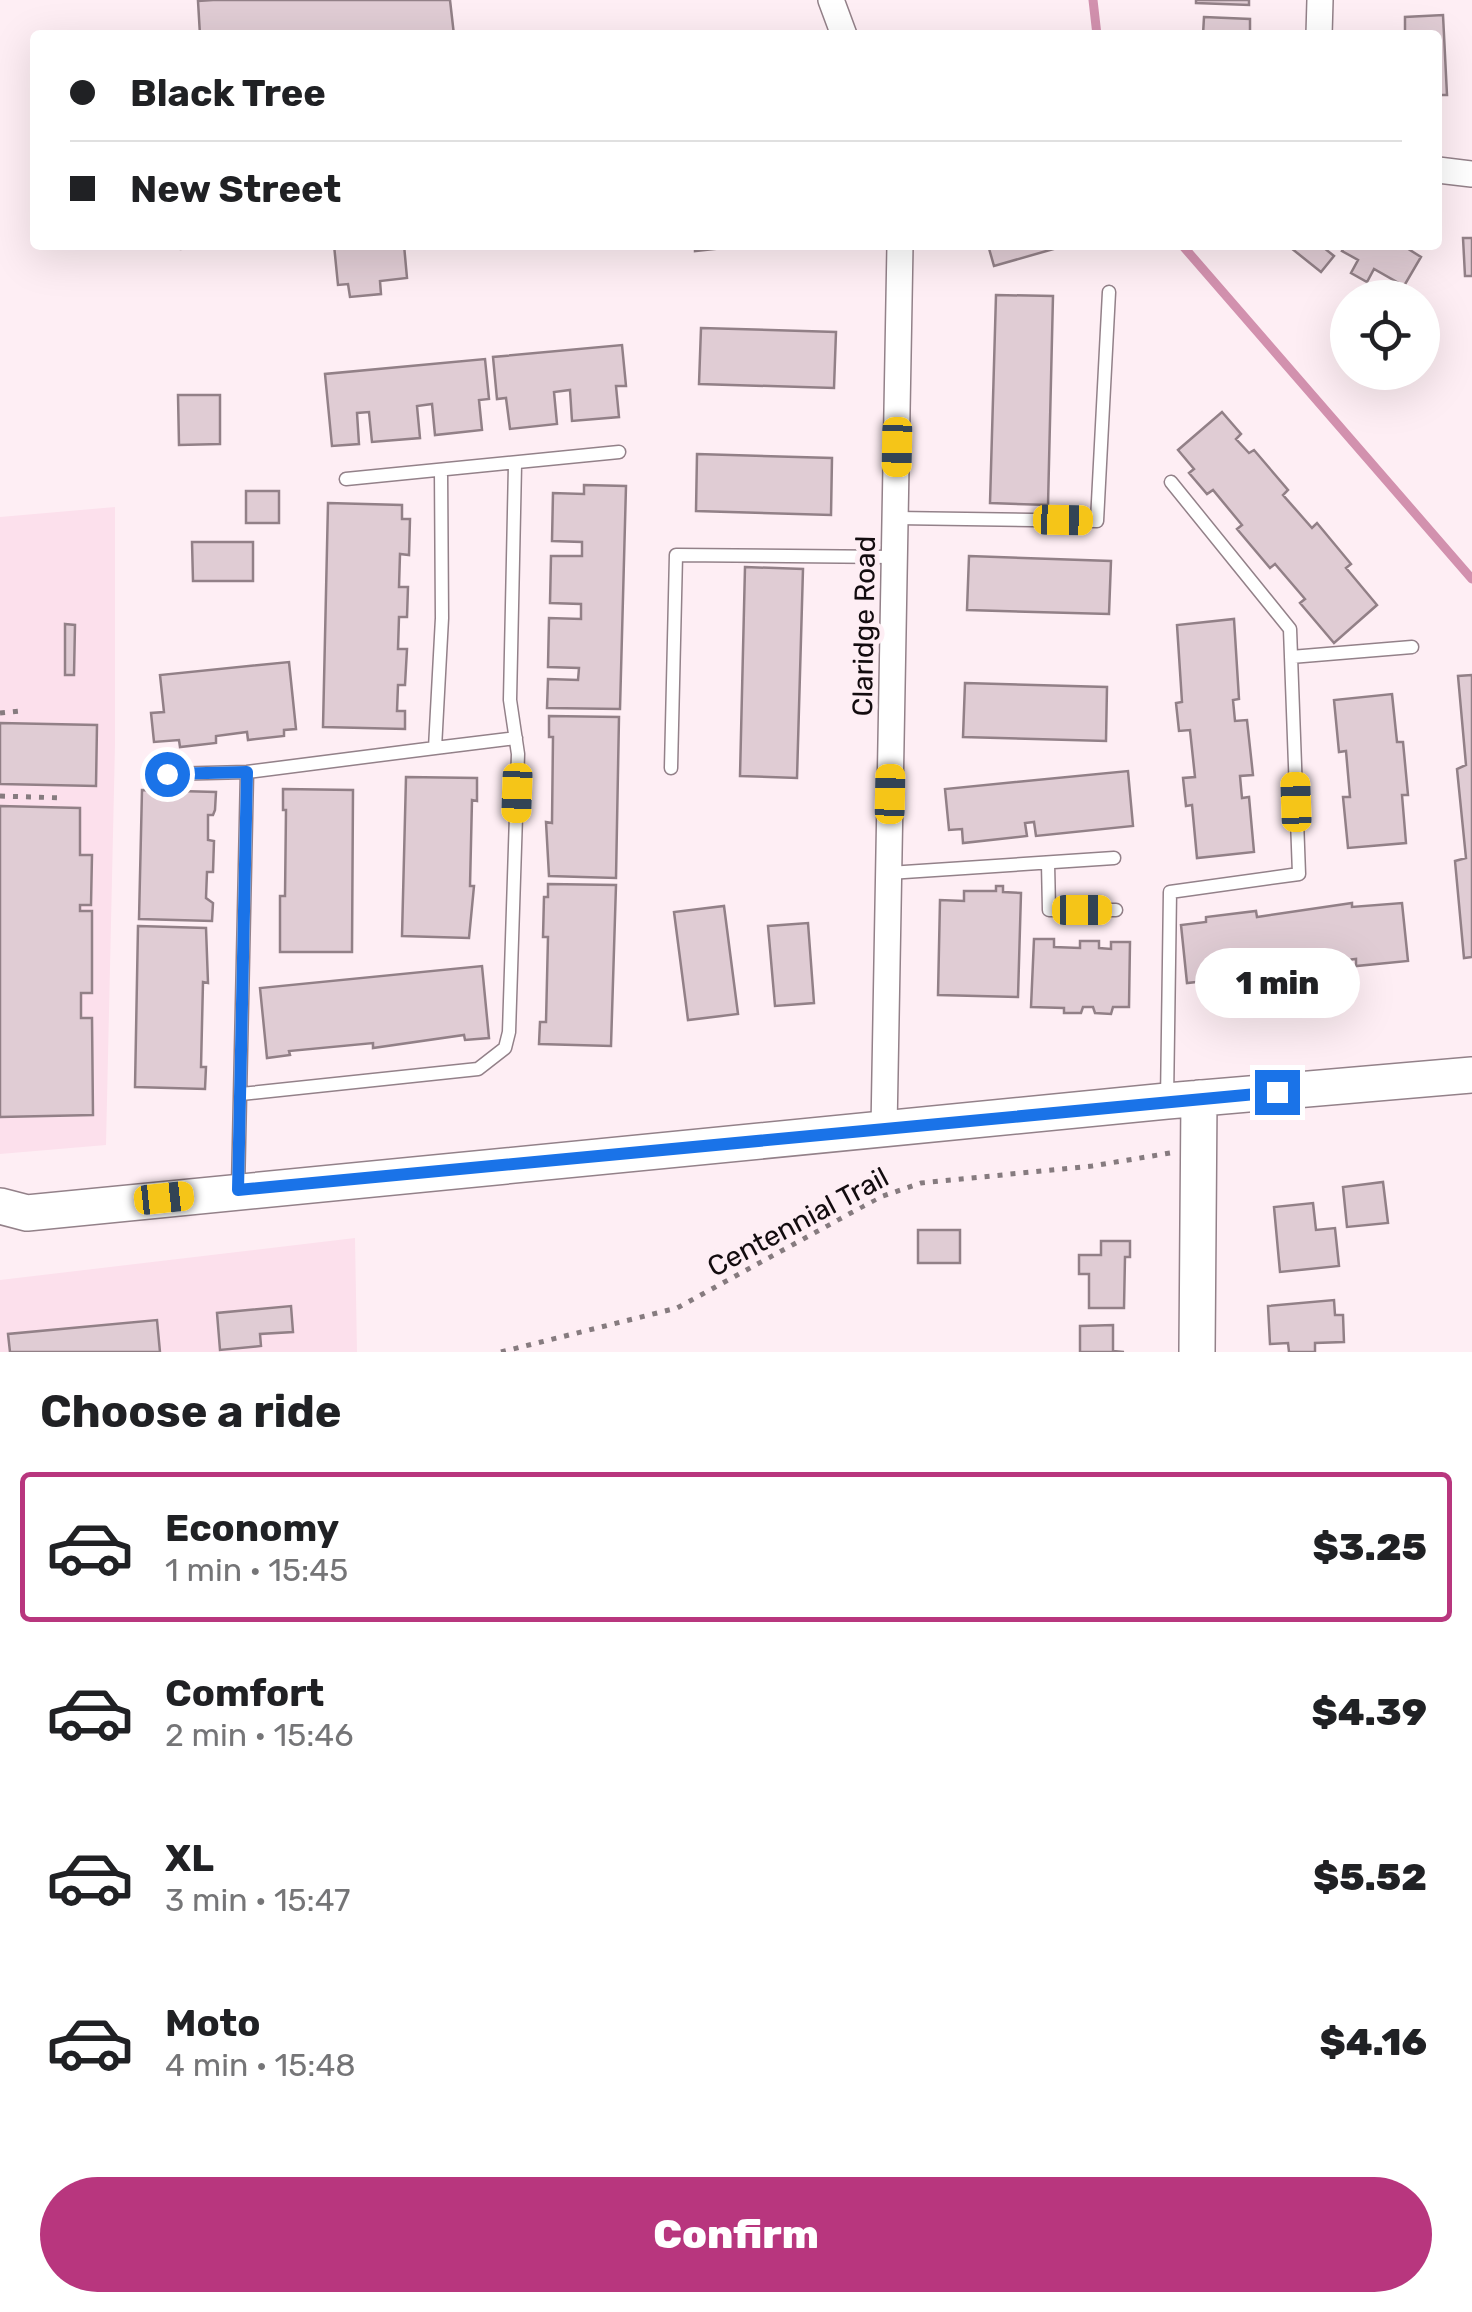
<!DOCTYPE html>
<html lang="en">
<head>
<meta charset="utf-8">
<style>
	:root { --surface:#fff; --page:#f6f6f6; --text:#202124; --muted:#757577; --line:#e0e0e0; --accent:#b8367e }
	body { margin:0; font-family:Rubik,sans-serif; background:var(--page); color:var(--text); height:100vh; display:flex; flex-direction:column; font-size:38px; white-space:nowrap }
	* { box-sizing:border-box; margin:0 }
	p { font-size:32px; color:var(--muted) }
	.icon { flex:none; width:55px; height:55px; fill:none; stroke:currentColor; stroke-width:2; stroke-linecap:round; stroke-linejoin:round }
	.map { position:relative; height:1352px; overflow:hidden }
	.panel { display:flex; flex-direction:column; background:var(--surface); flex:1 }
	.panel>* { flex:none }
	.guide { position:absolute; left:30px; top:30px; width:1412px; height:220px; border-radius:10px; box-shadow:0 10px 40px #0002; display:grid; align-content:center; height:220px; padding:0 40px; background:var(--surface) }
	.fabs { position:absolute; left:1330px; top:280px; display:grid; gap:20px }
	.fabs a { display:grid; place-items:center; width:110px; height:110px; border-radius:50%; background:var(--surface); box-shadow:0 10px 40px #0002; font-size:50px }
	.end { position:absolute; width:45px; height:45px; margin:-22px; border:12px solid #1a73e8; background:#fff; box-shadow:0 0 0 5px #fff }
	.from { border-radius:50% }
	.bubble { position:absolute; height:70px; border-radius:35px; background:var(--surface); box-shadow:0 10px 40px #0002; font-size:32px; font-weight:800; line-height:70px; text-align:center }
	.car { position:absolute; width:30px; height:60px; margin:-30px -15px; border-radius:12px; box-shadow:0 0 8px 2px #0007; background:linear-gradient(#f5c518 24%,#345 0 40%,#f5c518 0 76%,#345 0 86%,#f5c518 0) }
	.guide b { display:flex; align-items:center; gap:35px; height:95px; font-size:38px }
	.guide b+b { border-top:2px solid var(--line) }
	.guide i { width:25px; height:25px; background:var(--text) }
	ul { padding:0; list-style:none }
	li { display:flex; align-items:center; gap:30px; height:150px; margin:0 20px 15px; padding:0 20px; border:5px solid transparent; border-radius:10px }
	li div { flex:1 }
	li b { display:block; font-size:38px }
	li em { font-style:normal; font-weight:800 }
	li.on { border-color:var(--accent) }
	li>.icon { width:90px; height:90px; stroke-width:1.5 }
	h2 { padding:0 40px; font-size:45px; line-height:120px }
	.primary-button { display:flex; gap:20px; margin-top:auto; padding:20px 40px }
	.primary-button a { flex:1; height:115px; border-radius:60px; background:var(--accent); color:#fff; font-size:40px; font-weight:800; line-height:115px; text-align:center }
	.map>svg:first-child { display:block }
	.built { fill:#fce0ec }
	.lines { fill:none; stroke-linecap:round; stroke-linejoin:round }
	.stream { stroke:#d291ae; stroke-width:9 }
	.building { fill:#e0ccd4; stroke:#928087; stroke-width:2.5 }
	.lane-casing { stroke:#938189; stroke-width:15 }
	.street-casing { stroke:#938189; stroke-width:28 }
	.secondary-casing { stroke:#938189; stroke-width:38 }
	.path { stroke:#867b7f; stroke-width:5; stroke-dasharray:5 8; stroke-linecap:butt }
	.lane { stroke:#fff; stroke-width:12 }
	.street { stroke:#fff; stroke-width:25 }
	.secondary { stroke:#fff; stroke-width:35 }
	.route { stroke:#1a73e8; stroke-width:12 }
	.labels { text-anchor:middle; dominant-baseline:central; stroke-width:10; stroke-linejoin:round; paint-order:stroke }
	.street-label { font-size:28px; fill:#130c0f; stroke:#feeef4 }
</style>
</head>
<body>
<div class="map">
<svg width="1472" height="1352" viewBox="0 0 1472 1352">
	<rect width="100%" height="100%" fill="#feeef4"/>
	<path class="built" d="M115,507v238l-9,400 -106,9v-637z
		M355,1238l2,114h-357v-72z"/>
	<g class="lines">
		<path class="stream" d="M1093,0l4,35
			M1182,245l290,334"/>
	</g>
	<path class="building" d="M213,0h237l4,35h-254l-2,-34z
		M1196,0h53v5l-53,-2z
		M1443,15l4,80h-9v-60h-33v-18z
		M1204,17l46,2v16h-47z
		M1463,238h9v38h-7z
		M181,245h43l-43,4z
		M334,245h70l3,33 -27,3 1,13 -31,3 -2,-13 -10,1z
		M695,245h56l-56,6z
		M988,245h76v1l-70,20z
		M1293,245h34l-3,3 10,8 -13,16 -30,-24z
		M1346,245h56l19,12 -17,29 -30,-17 -7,13 -16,-9 7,-13 -16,-9z
		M996,295l57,1 -5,209 -58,-2z
		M701,328l135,4 -2,56 -135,-4z
		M622,345l4,41h-10l3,31 -47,4 -2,-31 -16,2 3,32 -47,5 -4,-31 -9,1 -4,-42z
		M485,359l4,40 -10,1 3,30 -47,5 -3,-31 -15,2 3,32 -48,4 -3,-30 -12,1 2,31 -27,2 -7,-72z
		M178,395h42v49l-41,1z
		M1222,412l19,22 -5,5 13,14 5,-3 34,40 -5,5 29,33 5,-5 34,41 -5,4 31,37 -43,38 -34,-40 5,-4 -30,-35 -5,4 -33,-39 5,-4 -29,-35 -6,4 -18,-21 5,-4 -16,-19z
		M697,454l135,4 -1,57 -135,-4z
		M584,485l42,1 -6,223 -73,-1 1,-29 30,1 1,-12 -31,-1 1,-49 32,1v-15l-31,-1 1,-47h31v-14l-30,-1 1,-48 31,1z
		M246,491h33v32h-33z
		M328,503l74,2v14h8l-1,36 -9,-1 -1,33h9l-1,30h-8l-1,32h9l-2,36h-7l-1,26h8v18l-82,-2z
		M192,542h61v39h-60z
		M969,556l142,5 -2,53 -142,-4z
		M745,567l58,2 -6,209 -57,-2z
		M1234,619l5,80 -6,1 2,21 12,-1 6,55 -13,1 2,22 7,-1 5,55 -57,6 -5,-53 -6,1 -3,-28 12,-1 -5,-47 -11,1 -3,-28 6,-1 -5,-77z
		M65,624l10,1 -1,50h-9z
		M289,662l7,67 -12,1v6l-36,4 -1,-8 -31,4v7l-36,4 -1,-7 -25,2 -3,-29 13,-1 -4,-37z
		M1472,675v282l-8,1 -9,-97 11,-3 -9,-89 9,-4 -8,-89z
		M965,683l142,4 -1,54 -143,-4z
		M1392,694l5,48h6l5,53h-6l4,48 -58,5 -5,-51h7l-4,-46 -7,1 -5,-52z
		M549,716l70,1 -3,161 -67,-2 -3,-54 6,1 1,-86h-4z
		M0,723l97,2 -1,61 -96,-2z
		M1128,771l5,55 -97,10 -2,-14 -9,1 2,13 -64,7 -1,-14 -13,1 -4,-41z
		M406,777l71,1v23l-5,-1 -2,86h4l-5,52 -67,-2z
		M283,789l70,1 -1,162h-72v-56h5l1,-86h-3z
		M142,790l74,2 -1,18 -2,5h-5v25l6,1 -1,31h-6l-1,26 7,5 -1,18 -73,-2z
		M0,806l80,2v47h12l-1,50h-11v6h12v82h-11v25h11l1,97 -93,2z
		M548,884l68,1 -5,161 -72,-2 1,-22h6l2,-85h-5l1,-40h4z
		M996,886h7v6l18,1 -3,104 -80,-2 2,-95 24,1v-10h32z
		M1352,903v4l50,-4 6,58 -52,5v-7l-45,5v7l-52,5v-7l-45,4 1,7 -28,3 -6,-58 25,-3v-5l50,-6 1,6z
		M724,906l14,108 -50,6 -14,-108z
		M808,923l6,80 -39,3 -7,-80z
		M138,926l68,2 2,55 -5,-1 -2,85h5l-1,22 -70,-2z
		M1034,939h20v8l26,1v-7h19v7l12,1v-7h19l-1,65h-16l-2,7 -16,-1 -2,-6h-10l-2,6h-17v-5l-33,-1z
		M482,966l7,72 -24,2 -1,-5 -91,13v-5l-84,8 1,4 -23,3 -7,-70z
		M1383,1182l5,41 -41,4 -4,-40z
		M1313,1203l3,27 19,-2 4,38 -59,6 -6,-65z
		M918,1230h42v33h-42z
		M1101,1241h29v16h-5l-1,51h-35v-34h-10v-19h22z
		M1334,1300l1,15h8l1,27 -29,1v9h-26l-1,-9 -18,1 -2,-38z
		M291,1306l2,26 -33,2 1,12 -41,4 -3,-37z
		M157,1320l3,32h-150l-2,-18z
		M1113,1325v26l11,1h-44v-26z"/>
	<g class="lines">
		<defs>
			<path id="lane" d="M346,479l273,-27
				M896,518l201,3 12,-229
				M1291,657l121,-10
				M435,748l81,-10
				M671,768l5,-213 219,2
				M167,774l80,-2 188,-24 7,-130 -1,-148
				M1048,863l1,47h67
				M889,873l225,-15
				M241,1094l237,-25 27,-21 4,-16 9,-278 -8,-54 5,-235
				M1167,1101l3,-209 129,-18 -9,-245 -119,-147
				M238,1189l9,-417"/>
			<path id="street" d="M831,0l13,35
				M1319,35l1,-35
				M1438,170l34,4
				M884,1129l16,-884"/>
			<path id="secondary" d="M0,1206l27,7 1140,-112 305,-26
				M1197,1352l2,-254"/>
		</defs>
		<use href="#lane" class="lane-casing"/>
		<use href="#street" class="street-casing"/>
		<use href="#secondary" class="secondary-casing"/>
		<path class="path" d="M0,713l20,-2
			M0,796l64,2
			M501,1352l176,-44 203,-111 41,-14 171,-17 78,-13"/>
		<use href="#lane" class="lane"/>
		<use href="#street" class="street"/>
		<use href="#secondary" class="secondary"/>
	</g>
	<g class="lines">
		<path class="route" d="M167,774l80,-2 -9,418 1039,-98"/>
	</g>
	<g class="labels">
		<g class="street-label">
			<text transform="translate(864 626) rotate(-89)">Claridge Road</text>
			<text transform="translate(798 1222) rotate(-28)">Centennial Trail</text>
		</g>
	</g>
</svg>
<div class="fabs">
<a><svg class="icon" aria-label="locate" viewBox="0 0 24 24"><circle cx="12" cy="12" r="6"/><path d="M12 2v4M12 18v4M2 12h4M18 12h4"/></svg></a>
</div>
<i class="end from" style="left:167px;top:774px"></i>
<i class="end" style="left:1277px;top:1092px"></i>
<div class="bubble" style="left:1195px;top:948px;width:165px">1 min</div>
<i class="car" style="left:897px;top:447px;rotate:181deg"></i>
<i class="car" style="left:1063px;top:520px;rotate:91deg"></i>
<i class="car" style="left:517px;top:793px;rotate:182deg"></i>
<i class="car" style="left:890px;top:794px;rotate:1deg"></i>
<i class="car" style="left:1296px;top:802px;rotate:358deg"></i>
<i class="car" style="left:1082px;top:910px;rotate:90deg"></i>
<i class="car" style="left:164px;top:1198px;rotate:84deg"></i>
<div class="guide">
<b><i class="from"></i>Black Tree</b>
<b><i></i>New Street</b>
</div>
</div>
<section class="panel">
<h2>Choose a ride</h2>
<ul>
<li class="on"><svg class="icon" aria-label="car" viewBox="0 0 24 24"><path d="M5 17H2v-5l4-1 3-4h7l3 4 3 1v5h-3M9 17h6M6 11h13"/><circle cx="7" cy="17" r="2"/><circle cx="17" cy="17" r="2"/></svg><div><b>Economy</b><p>1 min · 15:45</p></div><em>$3.25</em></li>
<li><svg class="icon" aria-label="car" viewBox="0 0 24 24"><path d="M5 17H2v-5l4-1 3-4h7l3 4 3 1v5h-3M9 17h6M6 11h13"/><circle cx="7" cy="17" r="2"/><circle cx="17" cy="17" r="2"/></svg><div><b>Comfort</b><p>2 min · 15:46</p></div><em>$4.39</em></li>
<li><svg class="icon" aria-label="car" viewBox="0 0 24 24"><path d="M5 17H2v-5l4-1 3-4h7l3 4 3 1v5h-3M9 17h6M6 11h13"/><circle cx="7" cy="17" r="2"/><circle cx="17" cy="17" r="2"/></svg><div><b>XL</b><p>3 min · 15:47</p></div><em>$5.52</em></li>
<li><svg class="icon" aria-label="car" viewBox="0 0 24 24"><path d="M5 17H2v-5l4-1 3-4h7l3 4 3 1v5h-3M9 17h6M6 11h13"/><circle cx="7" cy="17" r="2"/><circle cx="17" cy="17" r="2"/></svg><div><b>Moto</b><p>4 min · 15:48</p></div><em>$4.16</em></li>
</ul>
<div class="primary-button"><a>Confirm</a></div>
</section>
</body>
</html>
